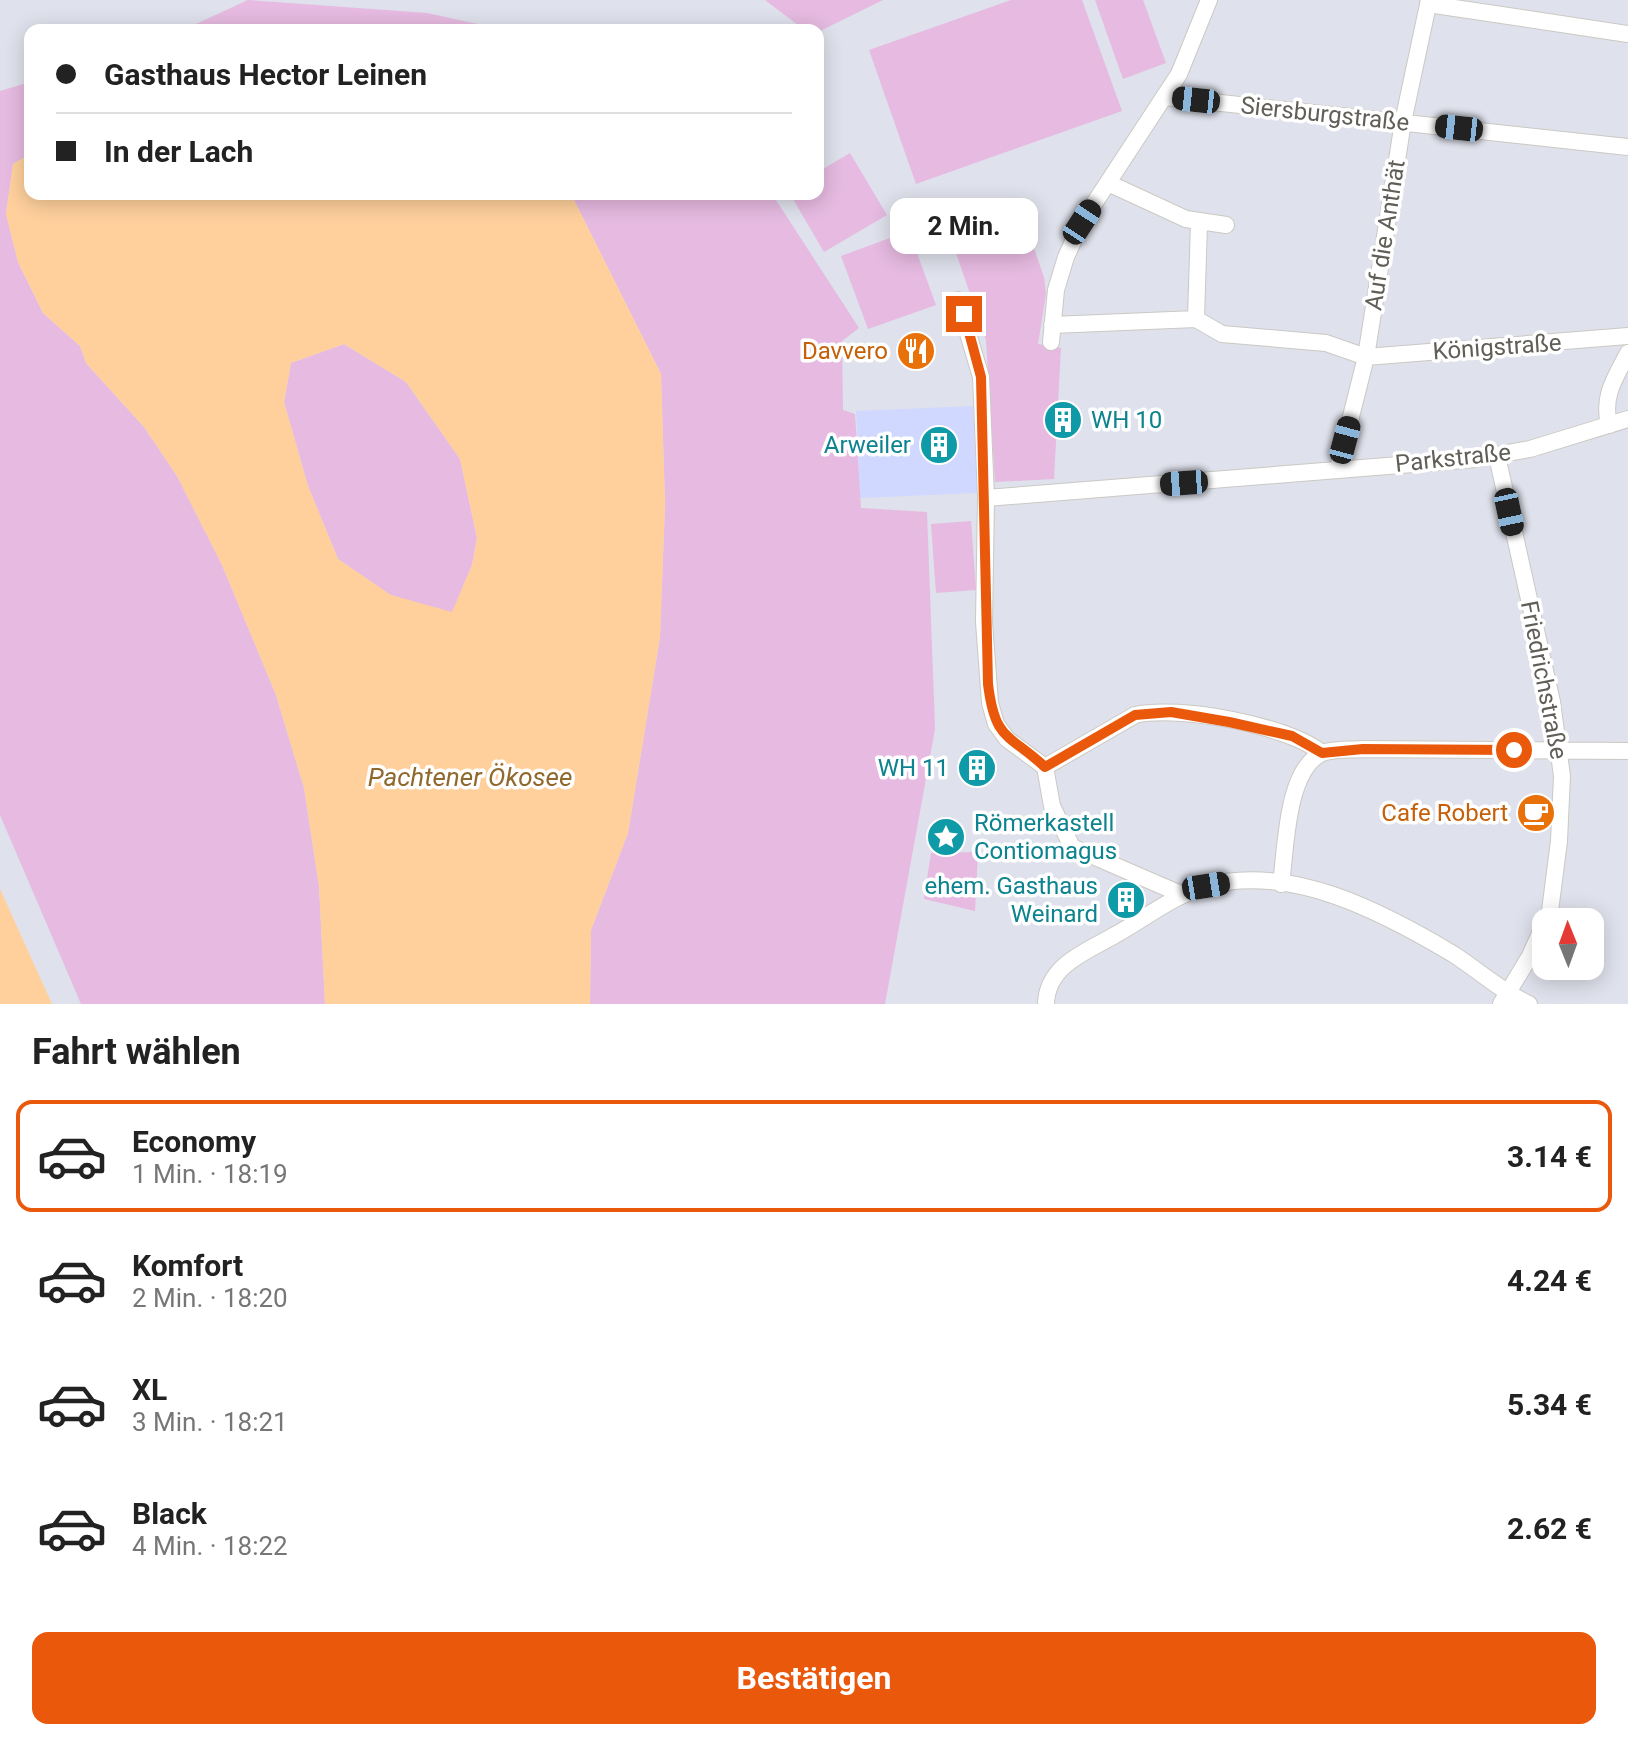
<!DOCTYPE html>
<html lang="de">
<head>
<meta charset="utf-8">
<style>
	:root { --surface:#fff; --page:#f6f6f6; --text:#222; --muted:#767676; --line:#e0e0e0; --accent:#ea580c }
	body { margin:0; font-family:Roboto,sans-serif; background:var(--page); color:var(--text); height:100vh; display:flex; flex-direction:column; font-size:30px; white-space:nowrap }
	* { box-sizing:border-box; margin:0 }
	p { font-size:26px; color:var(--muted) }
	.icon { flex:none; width:44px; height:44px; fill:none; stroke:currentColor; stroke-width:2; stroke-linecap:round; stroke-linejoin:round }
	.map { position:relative; height:1004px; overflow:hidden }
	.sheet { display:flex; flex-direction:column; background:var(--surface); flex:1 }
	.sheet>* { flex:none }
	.banner { position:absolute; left:24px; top:24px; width:800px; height:176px; border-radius:16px; box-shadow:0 4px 20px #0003; display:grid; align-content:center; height:176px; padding:0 32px; background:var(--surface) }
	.needle { width:52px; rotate:359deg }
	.tools { position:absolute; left:1532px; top:908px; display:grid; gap:16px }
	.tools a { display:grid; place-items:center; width:72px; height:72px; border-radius:16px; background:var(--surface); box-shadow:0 4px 20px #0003; font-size:40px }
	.end { position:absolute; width:36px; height:36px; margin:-18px; border:10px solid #ea580c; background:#fff; box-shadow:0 0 0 4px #fff }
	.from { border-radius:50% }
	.bubble { position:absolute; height:56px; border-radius:16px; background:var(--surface); box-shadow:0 4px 20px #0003; font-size:26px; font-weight:700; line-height:56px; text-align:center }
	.car { position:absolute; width:24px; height:48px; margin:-24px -12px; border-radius:10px; box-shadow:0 0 6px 2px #0007; background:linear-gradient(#222 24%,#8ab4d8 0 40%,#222 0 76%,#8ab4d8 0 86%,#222 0) }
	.banner b { display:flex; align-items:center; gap:28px; height:76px; font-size:30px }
	.banner b+b { border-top:2px solid var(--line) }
	.banner i { width:20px; height:20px; background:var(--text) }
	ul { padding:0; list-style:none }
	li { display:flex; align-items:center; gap:24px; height:112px; margin:0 16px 12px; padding:0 16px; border:4px solid transparent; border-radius:16px }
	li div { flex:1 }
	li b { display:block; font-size:30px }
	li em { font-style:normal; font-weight:700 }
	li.on { border-color:var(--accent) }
	li>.icon { width:72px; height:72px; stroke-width:1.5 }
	h2 { padding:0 32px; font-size:36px; line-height:96px }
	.primary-button { display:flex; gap:16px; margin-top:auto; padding:16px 32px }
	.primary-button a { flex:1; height:92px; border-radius:16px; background:var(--accent); color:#fff; font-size:32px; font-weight:700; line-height:92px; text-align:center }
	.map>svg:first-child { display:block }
	.commercial { fill:#d1d8ff }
	.green { fill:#e6bae1 }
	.water { fill:#ffd09c; fill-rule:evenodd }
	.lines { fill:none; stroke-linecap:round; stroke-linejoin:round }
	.minor-casing { stroke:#cbc9c3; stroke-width:18 }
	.minor { stroke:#fff; stroke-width:16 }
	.route { stroke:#ea580c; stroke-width:10 }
	.labels { text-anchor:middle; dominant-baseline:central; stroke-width:7; stroke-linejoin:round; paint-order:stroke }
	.street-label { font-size:24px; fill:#615e58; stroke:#fff }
	.food-label { font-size:24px; fill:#c56008; stroke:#fff; text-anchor:end }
	.culture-label { font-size:24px; fill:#0d838f; stroke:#fff; text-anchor:end }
	.water-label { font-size:26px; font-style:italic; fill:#90692e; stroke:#fff }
</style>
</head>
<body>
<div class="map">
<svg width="1628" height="1004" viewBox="0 0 1628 1004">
	<rect width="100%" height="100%" fill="#dfe1ec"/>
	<path class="commercial" d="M973,406l4,87 -117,5 -4,-87z"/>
	<path class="green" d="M248,0l179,13 78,17 -251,-3 -71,3z
		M765,0h118l-65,32 -20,-7z
		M1011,0h71l40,111 -206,73 -47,-134z
		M1095,0h48l23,63 -43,16z
		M30,82v72l-17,10 -7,50 12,48 25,51 37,33 6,17 58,64 33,49 45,89 54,130 28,93 15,98 6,118h-244l-81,-189v-724z
		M850,153l37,62 -63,37 -34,-58h28v-22z
		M571,194h201l87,134 -17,13 1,69 12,4 6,94 66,4 8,217 -50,275h-295l1,-74 37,-97 32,-196 5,-133 -4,-130z
		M1018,203l26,74 2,17 -8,50 23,4 -7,131 -59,3 -9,-142 -39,-113z
		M909,231l27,74 -68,24 -27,-73z
		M344,344l62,38 54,77 17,79 -5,27 -20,48 -62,-18 -52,-36 -30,-73 -24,-84 7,-39z
		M971,521l5,69 -40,3 -5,-69z
		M978,852l-3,59 -51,-12 7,-46z"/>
	<path class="water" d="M30,154v40h541l90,180 4,130 -5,133 -32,196 -37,97 -1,74h-265l-6,-118 -15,-98 -28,-93 -54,-130 -45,-89 -33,-49 -58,-64 -6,-17 -37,-33 -25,-51 -12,-48 7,-50zM344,344l62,38 54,77 17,79 -5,27 -20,47 -61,-17 -53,-36 -30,-73 -24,-84 7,-39z
		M0,889l52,115h-52z"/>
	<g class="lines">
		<defs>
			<path id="minor" d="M1428,4l200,30
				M1166,97l462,50
				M1108,183l78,36 40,6
				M958,300l23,77 5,121 -2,124 6,81 6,21 11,15 38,28 7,39 20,41 111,48
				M1196,319l3,-96
				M1052,325l144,-6 26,15 104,9 40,14 262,-21
				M1051,342l5,-52 10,-33 16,-35 97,-148 30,-74
				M1609,425c-7,-29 6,-47 19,-72
				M1497,456l55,246 10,74 -3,65 -9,70 -20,45 -29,48
				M1338,468l28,-111 37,-235 26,-122
				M986,498l489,-39 55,-10 98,-30
				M1045,767l90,-52c44,-10 152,10 187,38
				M1281,884c5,-35 5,-119 44,-132 12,-3 26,-2 38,-3l265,2
				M1046,1004c1,-39 40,-52 69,-69 29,-16 59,-40 91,-49 84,-23 177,26 247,68 25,16 49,38 76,50"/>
		</defs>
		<use href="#minor" class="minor-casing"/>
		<use href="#minor" class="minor"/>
	</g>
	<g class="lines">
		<path class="route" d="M964,314l17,63 7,307c7,57 20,49 57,83l90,-52 36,-3 58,10 63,14 30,17 41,-4 151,1"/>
	</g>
	<defs>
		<symbol id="restaurant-disc" viewBox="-11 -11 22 22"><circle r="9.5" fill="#e8710a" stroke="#fff"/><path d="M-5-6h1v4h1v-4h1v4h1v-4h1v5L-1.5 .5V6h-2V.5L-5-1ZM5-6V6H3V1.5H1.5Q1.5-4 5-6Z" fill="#fff"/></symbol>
		<symbol id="building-disc" viewBox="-11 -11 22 22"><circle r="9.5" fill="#0f9aa8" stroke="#fff"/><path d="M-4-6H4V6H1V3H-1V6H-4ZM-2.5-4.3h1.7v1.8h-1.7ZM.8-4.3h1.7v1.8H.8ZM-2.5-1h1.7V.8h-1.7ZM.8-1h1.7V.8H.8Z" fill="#fff"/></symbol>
		<symbol id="cafe-disc" viewBox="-11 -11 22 22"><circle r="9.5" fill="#e8710a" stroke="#fff"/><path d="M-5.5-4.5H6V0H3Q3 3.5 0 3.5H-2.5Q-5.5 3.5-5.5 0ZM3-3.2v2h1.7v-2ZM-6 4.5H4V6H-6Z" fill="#fff"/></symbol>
		<symbol id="sight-disc" viewBox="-11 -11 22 22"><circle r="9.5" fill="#0f9aa8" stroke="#fff"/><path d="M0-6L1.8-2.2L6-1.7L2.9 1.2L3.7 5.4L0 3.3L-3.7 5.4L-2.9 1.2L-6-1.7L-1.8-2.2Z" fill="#fff"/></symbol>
	</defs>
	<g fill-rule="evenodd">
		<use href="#restaurant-disc" x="894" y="329" width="44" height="44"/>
		<use href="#building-disc" x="1041" y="398" width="44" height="44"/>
		<use href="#building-disc" x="917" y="423" width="44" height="44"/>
		<use href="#building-disc" x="955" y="746" width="44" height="44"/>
		<use href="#cafe-disc" x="1514" y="791" width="44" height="44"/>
		<use href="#sight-disc" x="924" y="815" width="44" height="44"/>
		<use href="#building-disc" x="1104" y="878" width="44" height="44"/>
	</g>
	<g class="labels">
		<g class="street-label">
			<text transform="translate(1325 114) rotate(6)">Siersburgstraße</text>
			<text transform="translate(1385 235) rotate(-81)">Auf die Anthät</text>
			<text transform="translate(1497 347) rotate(-4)">Königstraße</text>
			<text transform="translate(1453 458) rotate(-6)">Parkstraße</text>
			<text transform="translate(1544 680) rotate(79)">Friedrichstraße</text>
		</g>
		<g class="food-label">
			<text x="888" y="351">Davvero</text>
			<text x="1508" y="813">Cafe Robert</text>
		</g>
		<g class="culture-label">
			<text x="1091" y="420" text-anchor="start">WH 10</text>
			<text x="911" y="445">Arweiler</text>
			<text x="949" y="768">WH 11</text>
			<text x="974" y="823" text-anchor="start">Römerkastell<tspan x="974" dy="28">Contiomagus</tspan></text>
			<text x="1098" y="886">ehem. Gasthaus<tspan x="1098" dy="28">Weinard</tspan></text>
		</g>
		<g class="water-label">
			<text x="470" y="777">Pachtener Ökosee</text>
		</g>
	</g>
</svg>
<div class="tools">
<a><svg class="needle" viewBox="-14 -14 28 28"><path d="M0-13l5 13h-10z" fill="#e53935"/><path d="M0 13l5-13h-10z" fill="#767676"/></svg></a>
</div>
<i class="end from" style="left:1514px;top:750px"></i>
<i class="end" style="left:964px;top:314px"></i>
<div class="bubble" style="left:890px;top:198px;width:148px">2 Min.</div>
<i class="car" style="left:1196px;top:100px;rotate:276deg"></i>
<i class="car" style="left:1459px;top:128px;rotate:276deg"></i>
<i class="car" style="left:1082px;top:222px;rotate:33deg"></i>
<i class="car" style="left:1345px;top:440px;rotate:15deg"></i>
<i class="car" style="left:1184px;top:483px;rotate:266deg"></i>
<i class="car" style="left:1509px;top:512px;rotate:168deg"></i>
<i class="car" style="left:1206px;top:886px;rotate:81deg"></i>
<div class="banner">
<b><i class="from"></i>Gasthaus Hector Leinen</b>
<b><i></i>In der Lach</b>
</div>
</div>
<section class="sheet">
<h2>Fahrt wählen</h2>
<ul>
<li class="on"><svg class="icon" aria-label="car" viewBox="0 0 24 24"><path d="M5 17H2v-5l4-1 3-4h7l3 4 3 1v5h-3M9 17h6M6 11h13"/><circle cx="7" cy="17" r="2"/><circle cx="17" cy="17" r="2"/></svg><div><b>Economy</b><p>1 Min. · 18:19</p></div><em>3.14 €</em></li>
<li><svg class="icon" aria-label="car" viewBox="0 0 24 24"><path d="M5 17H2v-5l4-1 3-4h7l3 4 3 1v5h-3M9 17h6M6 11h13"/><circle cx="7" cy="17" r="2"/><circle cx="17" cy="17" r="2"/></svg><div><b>Komfort</b><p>2 Min. · 18:20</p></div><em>4.24 €</em></li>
<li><svg class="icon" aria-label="car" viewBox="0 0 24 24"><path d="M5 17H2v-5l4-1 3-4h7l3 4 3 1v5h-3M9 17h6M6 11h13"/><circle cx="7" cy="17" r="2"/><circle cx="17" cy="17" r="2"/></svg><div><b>XL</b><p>3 Min. · 18:21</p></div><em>5.34 €</em></li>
<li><svg class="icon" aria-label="car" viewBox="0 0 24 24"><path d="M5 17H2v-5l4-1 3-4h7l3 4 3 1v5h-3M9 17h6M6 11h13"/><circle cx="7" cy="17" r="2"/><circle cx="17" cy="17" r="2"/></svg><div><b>Black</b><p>4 Min. · 18:22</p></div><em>2.62 €</em></li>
</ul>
<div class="primary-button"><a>Bestätigen</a></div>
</section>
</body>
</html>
